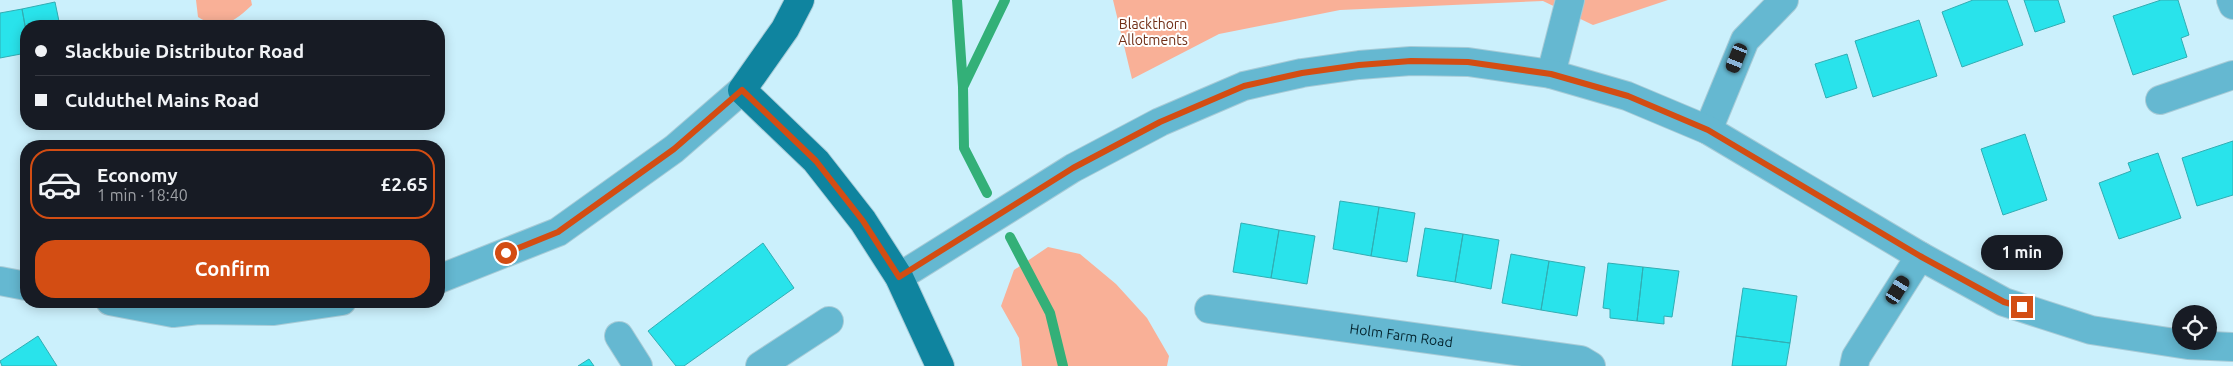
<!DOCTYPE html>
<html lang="en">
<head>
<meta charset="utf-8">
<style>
	:root { --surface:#171b24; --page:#20242c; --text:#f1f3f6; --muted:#9ea1a6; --line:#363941; --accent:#d34d13 }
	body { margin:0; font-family:Ubuntu,sans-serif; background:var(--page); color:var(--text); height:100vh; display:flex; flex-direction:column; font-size:19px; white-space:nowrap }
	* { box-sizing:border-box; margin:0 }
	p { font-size:16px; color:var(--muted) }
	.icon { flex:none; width:28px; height:28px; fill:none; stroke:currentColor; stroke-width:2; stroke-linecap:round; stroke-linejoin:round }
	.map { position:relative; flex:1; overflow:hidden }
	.details { position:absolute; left:20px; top:140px; width:425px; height:168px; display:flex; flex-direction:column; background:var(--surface); border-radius:20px; box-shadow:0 2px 12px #0003 }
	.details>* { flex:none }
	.top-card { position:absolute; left:20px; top:20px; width:425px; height:110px; border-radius:20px; box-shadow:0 2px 12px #0003; display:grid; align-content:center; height:110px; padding:0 15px; background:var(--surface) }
	.controls { position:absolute; left:2172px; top:305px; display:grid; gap:10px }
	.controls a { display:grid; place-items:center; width:45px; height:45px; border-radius:50%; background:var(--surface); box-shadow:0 2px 12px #0003; font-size:25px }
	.end { position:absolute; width:22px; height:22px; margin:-11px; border:6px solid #d34d13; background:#fff; box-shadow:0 0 0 2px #fff }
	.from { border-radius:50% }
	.bubble { position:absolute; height:35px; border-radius:18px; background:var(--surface); box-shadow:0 2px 12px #0003; font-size:16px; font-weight:700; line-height:35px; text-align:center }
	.car { position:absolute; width:15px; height:30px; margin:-15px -8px; border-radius:6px; box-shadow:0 0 4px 1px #0007; background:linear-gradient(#222 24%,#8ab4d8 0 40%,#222 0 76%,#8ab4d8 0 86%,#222 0) }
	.top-card b { display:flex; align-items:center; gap:18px; height:48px; font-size:19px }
	.top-card b+b { border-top:1px solid var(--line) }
	.top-card i { width:12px; height:12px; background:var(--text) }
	ul { padding:9px 0 0; list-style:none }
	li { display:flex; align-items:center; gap:15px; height:70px; margin:0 10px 8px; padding:0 5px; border:2px solid transparent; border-radius:20px }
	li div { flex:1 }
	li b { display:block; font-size:19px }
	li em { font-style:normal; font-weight:700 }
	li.on { border-color:var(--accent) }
	li>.icon { width:45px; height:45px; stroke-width:1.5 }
	.cta { display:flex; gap:10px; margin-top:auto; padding:10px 15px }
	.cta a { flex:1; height:58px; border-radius:20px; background:var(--accent); color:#fff; font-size:20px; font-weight:700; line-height:58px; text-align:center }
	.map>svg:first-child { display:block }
	.green { fill:#f9b097 }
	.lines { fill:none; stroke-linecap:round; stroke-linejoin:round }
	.stream { stroke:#33b078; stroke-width:10 }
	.building { fill:#29e3eb; stroke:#32adb3 }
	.minor-casing { stroke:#a7cbd7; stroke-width:30 }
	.major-casing { stroke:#a7cbd7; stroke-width:30 }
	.minor { stroke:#65b8d1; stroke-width:28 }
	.major { stroke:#0f849f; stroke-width:28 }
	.route { stroke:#d34d13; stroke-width:6 }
	.labels { text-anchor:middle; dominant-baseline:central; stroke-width:4; stroke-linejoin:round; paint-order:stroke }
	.park-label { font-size:14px; fill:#702e16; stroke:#fff }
	.street-label { font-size:14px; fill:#03242e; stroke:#fff }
</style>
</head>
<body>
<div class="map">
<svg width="2233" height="366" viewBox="0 0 2233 366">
	<rect width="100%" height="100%" fill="#cbf0fc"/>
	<path class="green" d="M196,0h55l1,5c-18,17 -31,27 -54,12z
		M1113,0h555l-75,25 -50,-24 -203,9 -121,24 -87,45z
		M1048,247l32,7 36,30 31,34 22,38 -2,10h-145l-3,-28 -18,-32 13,-36z"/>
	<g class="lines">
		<path class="stream" d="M957,0l6,87 1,61 23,45
			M963,87l42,-87
			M1010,237l40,76 13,53"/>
	</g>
	<path class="building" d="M1973,0h34l16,45 -61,22 -20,-55z
		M2024,0h34l7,22 -30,10z
		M2161,0h17l11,35 -8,3 6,19 -54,18 -20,-59z
		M55,2l5,24h-34v5l-4,-22z
		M22,9l4,22v22l-26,5v-45z
		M1919,20l18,56 -64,21 -18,-56z
		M1847,54l10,34 -31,10 -11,-34z
		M2025,134l22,66 -44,15 -22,-66z
		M2233,141v54l-36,11 -15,-48z
		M2158,153l23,65 -62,21 -20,-56 32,-12 -3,-8z
		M1340,201l39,6 -8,49 -38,-7z
		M1379,207l36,6 -8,49 -36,-6z
		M1241,223l38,7 -8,48 -38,-6z
		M1425,228l38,6 -8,48 -38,-6z
		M1279,230l36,6 -8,48 -36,-6z
		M1463,234l36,6 -8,49 -36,-7z
		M763,243l31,45 -110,78h-8l-28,-35z
		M1511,254l38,7 -8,49 -39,-7z
		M1549,261l36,6 -8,49 -36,-6z
		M1608,263l35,4 -6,54 -27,-3v-9l-7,-1z
		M1643,267l36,4 -7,46 -8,-1v8l-27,-3z
		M1743,288l54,8 -7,47 -54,-7z
		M38,336l19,30h-55l-2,-5z
		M1736,336l54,7 -4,23h-54z
		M589,359l5,7h-16z"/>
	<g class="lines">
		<defs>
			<g id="minor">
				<path d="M2231,0l2,5"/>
				<path d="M1551,74l19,-74"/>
				<path d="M2160,100l73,-25"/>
				<path d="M1708,130l37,-90 39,-40"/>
				<path d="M899,277l174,-109 87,-46 84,-36 58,-13 57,-8 52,-4 57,1 83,12 76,22 81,34 212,126 84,46 87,28 97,15 45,2"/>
				<path d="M439,279l119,-47 116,-83 68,-59"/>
				<path d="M0,281l26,5"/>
				<path d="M110,301l63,12 25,-3 76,1 68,-10"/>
				<path id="s1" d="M1209,309l372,51 10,6"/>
				<path d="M619,336l19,30"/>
				<path d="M760,366l69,-45"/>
				<path d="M1854,366l2,-9 64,-101"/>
			</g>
			<path id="major" d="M800,0l-15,29 -43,61 74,71 47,60 36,56 41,89"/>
		</defs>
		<use href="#minor" class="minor-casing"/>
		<use href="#major" class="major-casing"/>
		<use href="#minor" class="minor"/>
		<use href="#major" class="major"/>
	</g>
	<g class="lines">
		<path class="route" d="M506,253l52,-21 116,-83 68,-59 74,71 47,60 36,56 174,-109 87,-46 84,-36 58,-13 57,-8 52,-4 57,1 83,12 77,22 80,34 212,126 84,46 18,5"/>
	</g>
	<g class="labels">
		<g class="park-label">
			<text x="1153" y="24">Blackthorn<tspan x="1153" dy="16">Allotments</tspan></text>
		</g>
		<g class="street-label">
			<text stroke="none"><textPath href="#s1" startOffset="194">Holm Farm Road</textPath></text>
		</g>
	</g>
</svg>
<div class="controls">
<a><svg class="icon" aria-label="locate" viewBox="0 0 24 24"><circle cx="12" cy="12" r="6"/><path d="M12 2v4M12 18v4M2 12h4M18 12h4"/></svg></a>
</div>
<i class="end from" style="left:506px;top:253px"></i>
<i class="end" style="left:2022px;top:307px"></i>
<div class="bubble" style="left:1981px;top:235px;width:82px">1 min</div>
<i class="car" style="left:1737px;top:58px;rotate:202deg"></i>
<i class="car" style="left:1898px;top:290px;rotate:32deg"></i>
<div class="top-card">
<b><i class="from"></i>Slackbuie Distributor Road</b>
<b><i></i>Culduthel Mains Road</b>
</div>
<section class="details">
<ul>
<li class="on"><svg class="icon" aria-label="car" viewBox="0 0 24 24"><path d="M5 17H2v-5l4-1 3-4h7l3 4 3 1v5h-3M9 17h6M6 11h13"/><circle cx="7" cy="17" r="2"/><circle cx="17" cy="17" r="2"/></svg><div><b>Economy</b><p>1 min · 18:40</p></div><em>£2.65</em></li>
</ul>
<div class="cta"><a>Confirm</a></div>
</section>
</div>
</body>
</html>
